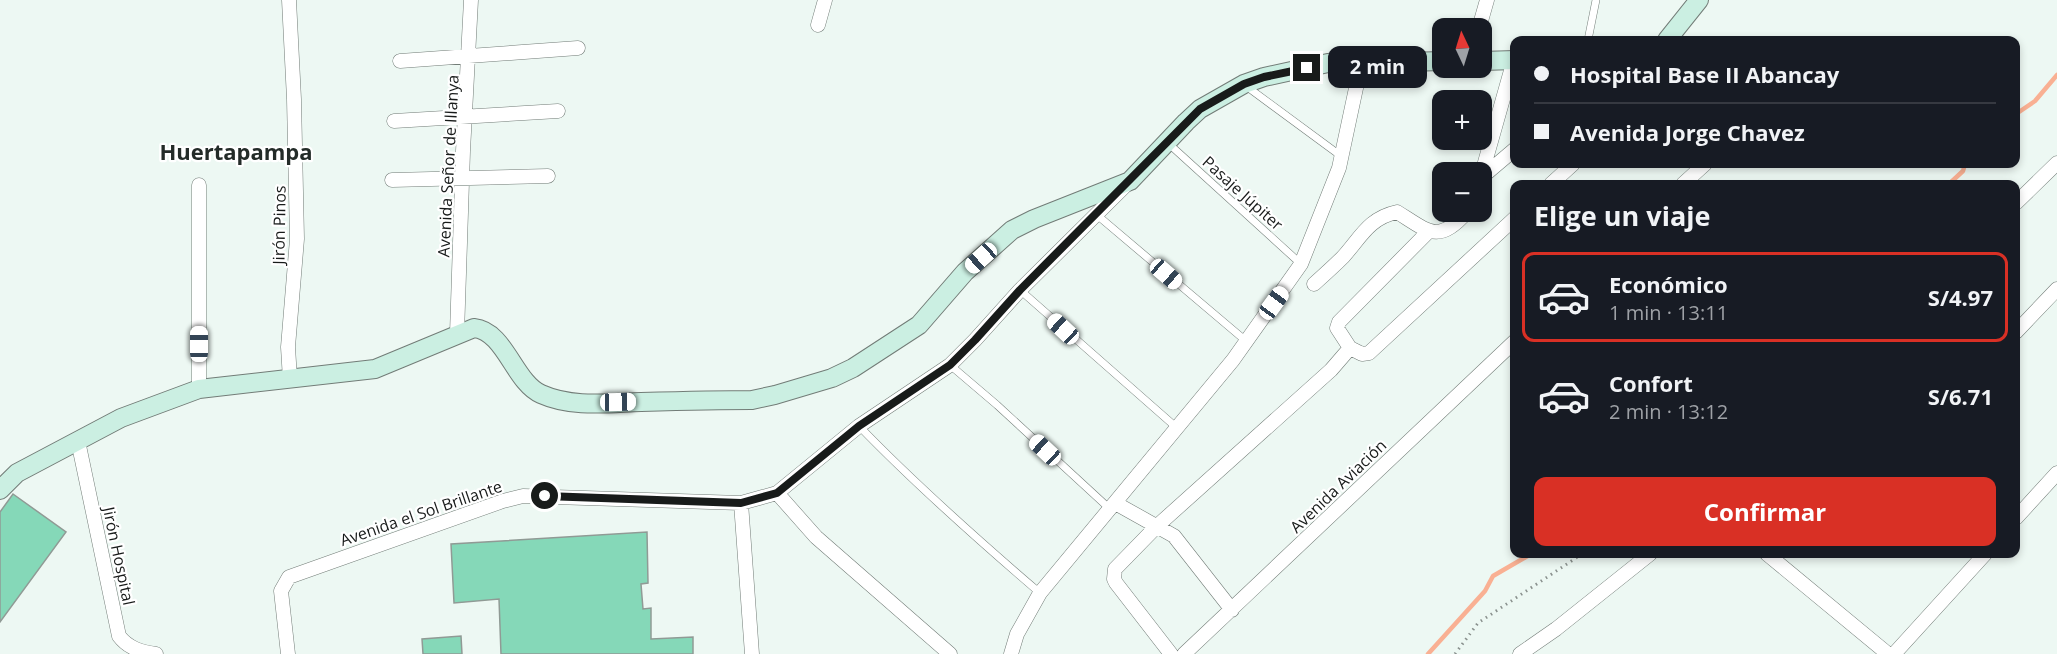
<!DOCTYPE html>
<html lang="es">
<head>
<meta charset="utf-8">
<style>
	:root { --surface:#171b24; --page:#20242c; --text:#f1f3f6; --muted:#9ea1a6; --line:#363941; --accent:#d93025 }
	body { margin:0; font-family:"Open Sans",sans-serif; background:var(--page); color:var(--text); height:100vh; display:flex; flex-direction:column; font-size:22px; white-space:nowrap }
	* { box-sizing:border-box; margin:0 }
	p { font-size:20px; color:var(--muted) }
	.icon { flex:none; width:33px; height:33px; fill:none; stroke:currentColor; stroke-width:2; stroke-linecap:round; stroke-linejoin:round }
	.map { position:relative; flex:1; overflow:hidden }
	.details { position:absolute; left:1510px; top:180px; width:510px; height:378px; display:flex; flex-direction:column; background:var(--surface); border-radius:12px; box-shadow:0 3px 9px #0003 }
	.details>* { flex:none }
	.guide { position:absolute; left:1510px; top:36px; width:510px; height:132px; border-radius:12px; box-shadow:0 3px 9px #0003; display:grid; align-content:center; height:132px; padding:0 24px; background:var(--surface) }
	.needle { width:39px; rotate:356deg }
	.tools { position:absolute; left:1432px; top:18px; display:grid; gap:12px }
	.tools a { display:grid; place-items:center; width:60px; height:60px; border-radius:12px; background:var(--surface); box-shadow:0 3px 9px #0003; font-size:30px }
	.end { position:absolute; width:27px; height:27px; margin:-14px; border:8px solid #181b1a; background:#fff; box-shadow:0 0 0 3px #fff }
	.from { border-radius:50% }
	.bubble { position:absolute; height:42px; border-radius:12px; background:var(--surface); box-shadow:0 3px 9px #0003; font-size:20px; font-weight:700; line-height:42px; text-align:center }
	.car { position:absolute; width:18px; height:36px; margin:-18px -9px; border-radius:8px; box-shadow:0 0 4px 2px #0007; background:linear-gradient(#fff 24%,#345 0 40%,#fff 0 76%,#345 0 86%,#fff 0) }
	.guide b { display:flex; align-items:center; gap:21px; height:57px; font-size:22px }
	.guide b+b { border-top:2px solid var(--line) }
	.guide i { width:15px; height:15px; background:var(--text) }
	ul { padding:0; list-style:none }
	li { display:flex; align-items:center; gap:18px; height:90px; margin:0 12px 9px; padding:0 12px; border:3px solid transparent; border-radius:12px }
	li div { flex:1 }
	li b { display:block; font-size:22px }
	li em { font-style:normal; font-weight:700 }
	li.selected { border-color:var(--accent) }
	li>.icon { width:54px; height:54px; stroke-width:1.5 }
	h2 { padding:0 24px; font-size:27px; line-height:72px }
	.button { display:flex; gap:12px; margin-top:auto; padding:12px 24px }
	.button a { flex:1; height:69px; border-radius:12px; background:var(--accent); color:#fff; font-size:24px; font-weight:700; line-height:69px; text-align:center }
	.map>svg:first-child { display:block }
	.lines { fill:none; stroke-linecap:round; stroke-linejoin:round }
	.stream { stroke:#f9b093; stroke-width:4.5 }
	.building { fill:#85d8b8; stroke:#909a95; stroke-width:1.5 }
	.lane-casing { stroke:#727c77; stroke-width:8 }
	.street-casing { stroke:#727c77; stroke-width:15 }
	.secondary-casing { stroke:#727c77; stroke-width:20 }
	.path { stroke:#89908d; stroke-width:3; stroke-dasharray:1.5 4.5; stroke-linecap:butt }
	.lane { stroke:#fff; stroke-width:7 }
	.street { stroke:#fff; stroke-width:14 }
	.secondary { stroke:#cbefe2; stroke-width:18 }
	.route { stroke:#181b1a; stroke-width:8 }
	.labels { text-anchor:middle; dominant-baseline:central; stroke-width:4.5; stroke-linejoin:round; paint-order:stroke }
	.street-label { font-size:16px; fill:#181b1a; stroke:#fff }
	.district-label { font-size:22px; font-weight:bold; fill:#232b28; stroke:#fff }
</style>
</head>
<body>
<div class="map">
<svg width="2057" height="654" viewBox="0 0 2057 654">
	<rect width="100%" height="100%" fill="#edf8f3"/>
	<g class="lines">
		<path class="stream" d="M2016,114l19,-13 22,-26
			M1949,184l14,-13 2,-7
			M1428,654l57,-63 8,-15 38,-22"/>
	</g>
	<path class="building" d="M13,494l53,38 -66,90v-110z
		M647,532l1,51 -7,1 2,25 8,-1v31l42,-2v17h-192l-2,-55 -45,4 -3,-59z
		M461,636l1,18h-39l-1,-15z"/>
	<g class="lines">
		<defs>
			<path id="lane" d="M1588,40l8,-40
				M1246,86l95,70
				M1169,144l132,120
				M1097,215l149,126
				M1020,290l157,138
				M950,365l47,40 113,104
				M859,426c57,59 118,113 181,167"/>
			<path id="street" d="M289,0l5,99 3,140 -9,108 2,32
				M818,25l7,-25
				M1479,28l8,-28
				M400,61l178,-13
				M394,121l164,-10
				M1482,173l32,-113
				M1482,177l33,-28
				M392,180l156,-4
				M1551,184l22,-20
				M1683,184l22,-20
				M2016,203l41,-40
				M1314,284c10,-9 20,-18 29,-27 18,-20 26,-39 54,-45 32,20 41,32 70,0
				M2016,332l41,-43
				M457,334l6,-183 8,-151
				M1350,348l12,6 7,-1 146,-135
				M199,389v-204
				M78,441l41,195c9,12 22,16 37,18
				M777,493l39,44 134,117
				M741,503l11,151
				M1115,503l59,33 58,74
				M2016,518l41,-45
				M1767,554l121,100
				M288,654l-7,-63 8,-14 214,-76 20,-5 218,7 36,-10 82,-67 91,-61 25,-25 45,-50 107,-106
				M1011,654l6,-20 23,-41 193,-233 68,-96 38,-96 23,-108
				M1171,654l-55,-71 -2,-4 1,-10 41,-42 175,-157 19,-22 -13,-20 2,-6 89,-90
				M1184,654l331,-313
				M1520,654l36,-25 94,-75
				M1894,654l91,-100"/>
			<path id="secondary" d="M1667,40l32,-40
				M1482,61l33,-1
				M0,490l17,-17 104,-55 78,-29 176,-20 99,-41c31,3 40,54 67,66 31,14 67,9 100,8 37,-1 74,-2 111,-2l23,-5 57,-17 21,-10 66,-43 46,-53 47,-42 22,-11 96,-38 56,-59 14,-13 44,-25 20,-7 64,-14 34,-3 43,2 38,-1"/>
		</defs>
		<use href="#lane" class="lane-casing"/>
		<use href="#street" class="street-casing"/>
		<use href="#secondary" class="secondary-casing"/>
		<path class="path" d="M1455,654l23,-31 104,-69"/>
		<use href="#lane" class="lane"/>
		<use href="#street" class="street"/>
		<use href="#secondary" class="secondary"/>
	</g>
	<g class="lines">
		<path class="route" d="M545,496l196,7 36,-10 82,-67 91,-61 25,-25 45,-50 180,-181 44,-25 20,-7 43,-9"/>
	</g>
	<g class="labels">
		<g class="street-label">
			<text transform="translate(448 166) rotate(-87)">Avenida Señor de Illanya</text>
			<text transform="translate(1243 193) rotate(42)">Pasaje Júpiter</text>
			<text transform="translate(279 225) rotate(-89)">Jirón Pinos</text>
			<text transform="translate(1338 486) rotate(-44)">Avenida Aviación</text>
			<text transform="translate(421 513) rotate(-19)">Avenida el Sol Brillante</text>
			<text transform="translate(119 556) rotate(78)">Jirón Hospital</text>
		</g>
		<g class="district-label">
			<text x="236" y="151">Huertapampa</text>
		</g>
	</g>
</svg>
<div class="tools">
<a><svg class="needle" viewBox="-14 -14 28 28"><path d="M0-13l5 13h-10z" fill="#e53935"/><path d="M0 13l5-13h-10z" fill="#9ea1a6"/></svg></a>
<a>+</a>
<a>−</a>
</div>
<i class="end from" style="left:545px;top:496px"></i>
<i class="end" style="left:1307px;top:68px"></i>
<div class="bubble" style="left:1328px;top:46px;width:99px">2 min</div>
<i class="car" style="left:981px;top:258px;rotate:228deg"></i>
<i class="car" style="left:1166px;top:274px;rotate:131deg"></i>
<i class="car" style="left:1274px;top:303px;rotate:36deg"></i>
<i class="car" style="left:1063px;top:329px;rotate:313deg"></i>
<i class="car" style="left:199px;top:344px;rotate:0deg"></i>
<i class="car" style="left:618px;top:402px;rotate:89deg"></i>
<i class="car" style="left:1045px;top:450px;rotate:313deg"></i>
<div class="guide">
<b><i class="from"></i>Hospital Base II Abancay</b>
<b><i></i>Avenida Jorge Chavez</b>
</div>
<section class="details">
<h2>Elige un viaje</h2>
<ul>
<li class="selected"><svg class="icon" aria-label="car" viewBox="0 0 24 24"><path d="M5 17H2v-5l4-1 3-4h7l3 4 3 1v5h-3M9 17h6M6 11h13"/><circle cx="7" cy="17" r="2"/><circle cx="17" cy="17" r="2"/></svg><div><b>Económico</b><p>1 min · 13:11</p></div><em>S/4.97</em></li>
<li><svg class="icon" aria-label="car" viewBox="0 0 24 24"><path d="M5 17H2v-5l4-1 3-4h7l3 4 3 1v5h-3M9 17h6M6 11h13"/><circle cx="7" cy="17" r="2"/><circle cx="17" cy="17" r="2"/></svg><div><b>Confort</b><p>2 min · 13:12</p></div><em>S/6.71</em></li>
</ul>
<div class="button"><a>Confirmar</a></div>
</section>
</div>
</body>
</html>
